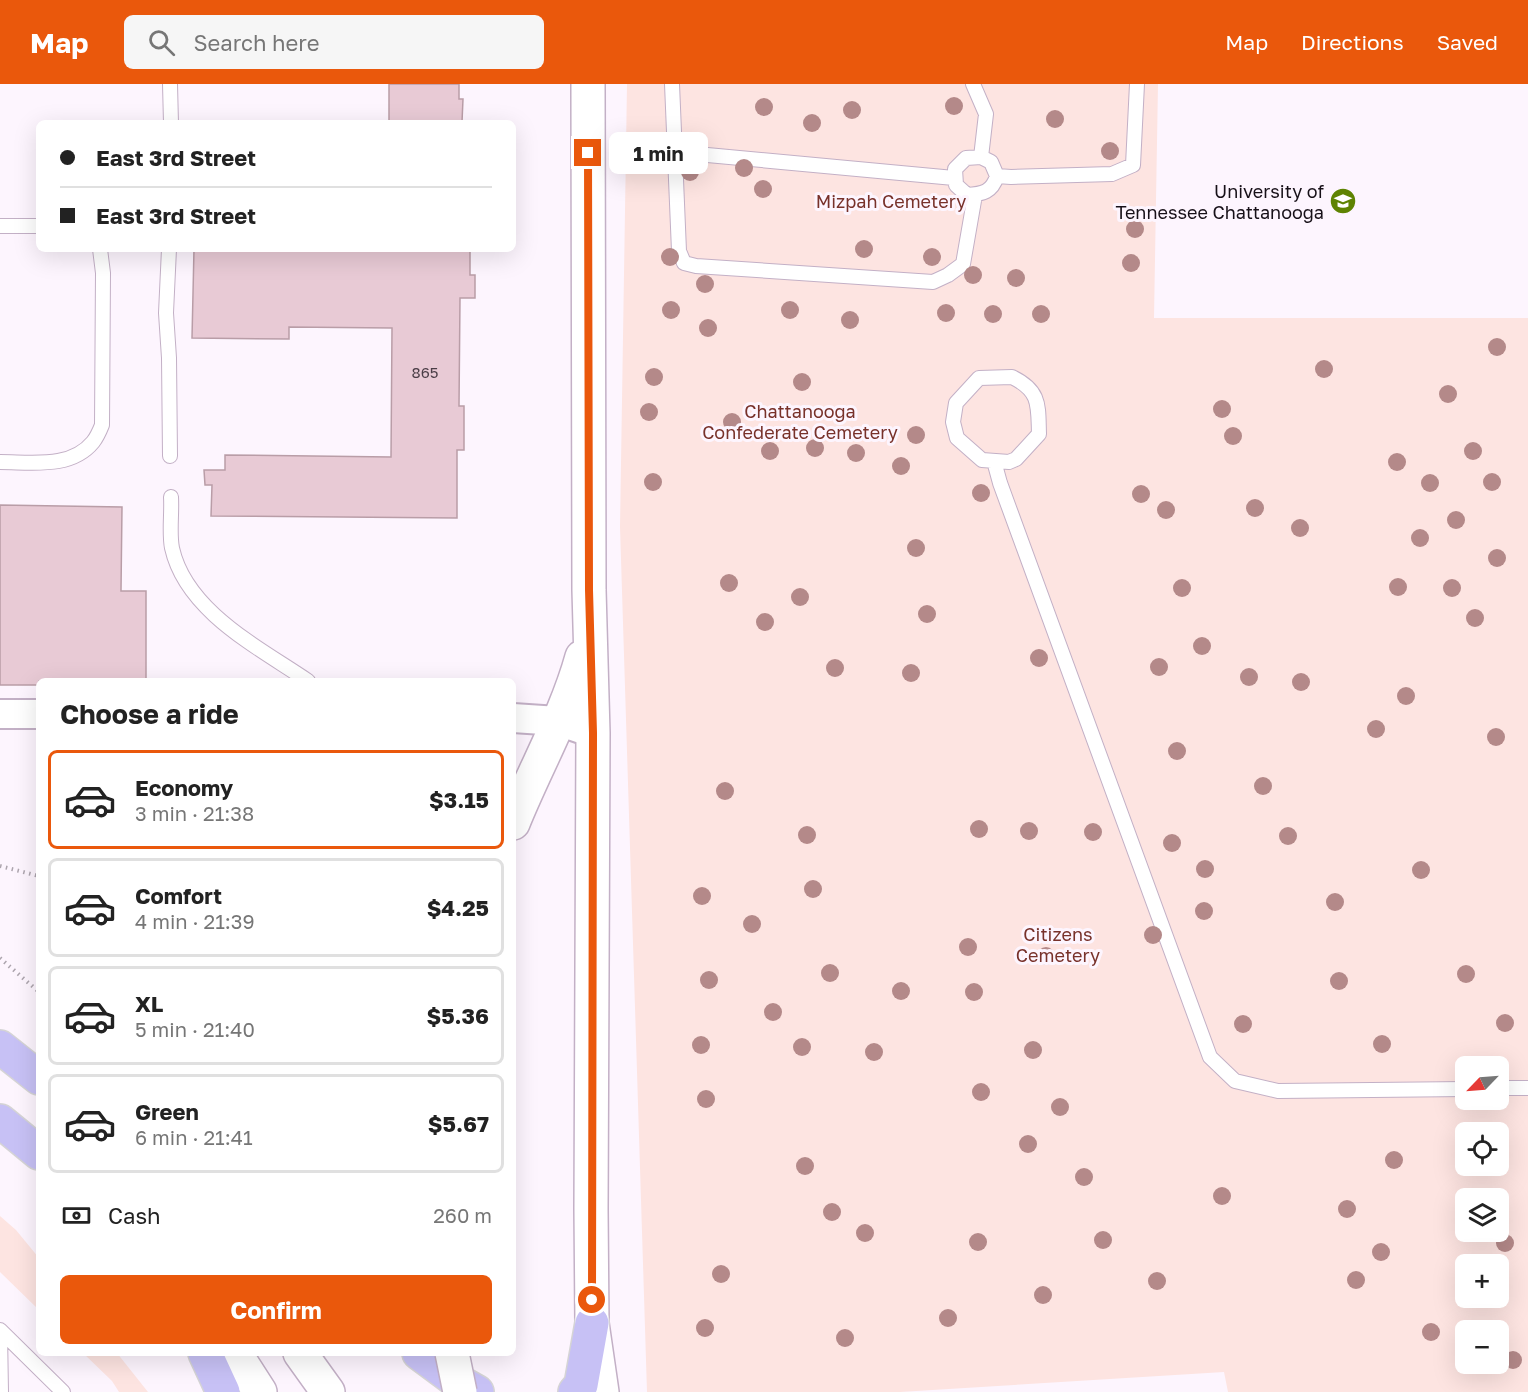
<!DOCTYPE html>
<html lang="en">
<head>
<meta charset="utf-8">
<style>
	:root { --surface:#fff; --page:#f6f6f6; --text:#222; --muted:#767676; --line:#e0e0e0; --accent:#ea580c }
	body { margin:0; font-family:"Golos Text",sans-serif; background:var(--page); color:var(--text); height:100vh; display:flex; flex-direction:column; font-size:22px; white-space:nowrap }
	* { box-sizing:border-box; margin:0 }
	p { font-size:20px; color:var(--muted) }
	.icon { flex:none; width:33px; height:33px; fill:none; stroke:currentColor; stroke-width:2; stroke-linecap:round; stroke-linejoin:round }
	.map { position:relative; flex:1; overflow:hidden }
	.panel { position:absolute; left:36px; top:594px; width:480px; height:678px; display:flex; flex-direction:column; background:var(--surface); border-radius:9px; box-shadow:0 6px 24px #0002 }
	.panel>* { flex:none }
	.top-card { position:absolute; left:36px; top:36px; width:480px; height:132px; border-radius:9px; box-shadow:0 6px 24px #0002; display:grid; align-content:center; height:132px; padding:0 24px; background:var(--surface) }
	.needle { width:39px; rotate:245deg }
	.tools { position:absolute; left:1455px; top:972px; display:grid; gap:12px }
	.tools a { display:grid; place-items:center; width:54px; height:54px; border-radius:9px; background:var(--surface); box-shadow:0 6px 24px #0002; font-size:30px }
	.end { position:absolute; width:27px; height:27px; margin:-14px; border:8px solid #ea580c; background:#fff; box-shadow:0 0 0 3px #fff }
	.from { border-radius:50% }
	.bubble { position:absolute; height:42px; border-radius:9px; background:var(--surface); box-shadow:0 6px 24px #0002; font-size:20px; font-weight:700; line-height:42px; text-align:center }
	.top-card b { display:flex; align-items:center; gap:21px; height:57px; font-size:22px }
	.top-card b+b { border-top:2px solid var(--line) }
	.top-card i { width:15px; height:15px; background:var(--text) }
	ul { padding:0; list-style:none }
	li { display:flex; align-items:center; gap:18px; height:99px; margin:0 12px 9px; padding:0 12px; border:3px solid var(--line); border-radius:9px }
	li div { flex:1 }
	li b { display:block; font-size:22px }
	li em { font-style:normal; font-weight:700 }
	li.on { border-color:var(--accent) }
	li>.icon { width:54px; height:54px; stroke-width:1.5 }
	h2 { padding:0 24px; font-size:27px; line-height:72px }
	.pay { display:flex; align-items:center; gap:15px; height:66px; padding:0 24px; font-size:22px }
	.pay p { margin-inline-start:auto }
	.button { display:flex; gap:12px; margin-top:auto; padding:12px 24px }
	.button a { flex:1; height:69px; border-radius:9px; background:var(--accent); color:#fff; font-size:24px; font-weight:700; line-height:69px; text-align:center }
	header { display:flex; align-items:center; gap:36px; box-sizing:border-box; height:84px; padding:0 30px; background:var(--accent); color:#fff }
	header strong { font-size:28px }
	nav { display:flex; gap:33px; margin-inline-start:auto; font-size:21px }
	.search { width:420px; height:54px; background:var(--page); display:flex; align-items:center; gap:15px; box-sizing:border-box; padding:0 21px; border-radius:9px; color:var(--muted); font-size:22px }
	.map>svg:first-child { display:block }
	.green { fill:#fde4e1; fill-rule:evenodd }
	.building { fill:#e8cad5; stroke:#b99da7; stroke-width:1.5 }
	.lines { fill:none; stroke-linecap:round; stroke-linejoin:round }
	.service-casing { stroke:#c3b0c6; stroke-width:16 }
	.minor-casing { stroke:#c3b0c6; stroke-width:32 }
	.secondary-casing { stroke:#c3b0c6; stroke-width:36 }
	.primary-casing { stroke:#d5d4d5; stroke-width:36 }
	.path { stroke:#ada5ae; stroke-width:4; stroke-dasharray:1.5 4.5; stroke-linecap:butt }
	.service { stroke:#fff; stroke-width:14 }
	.minor { stroke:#fff; stroke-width:28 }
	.secondary { stroke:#fff; stroke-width:33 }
	.primary { stroke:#c7c1f5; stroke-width:33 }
	.secondary-bridge-casing { stroke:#c3b0c6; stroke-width:36; stroke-linecap:butt }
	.secondary-bridge { stroke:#fff; stroke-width:33 }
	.tree { fill:#b48989 }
	.route { stroke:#ea580c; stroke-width:8 }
	.labels { text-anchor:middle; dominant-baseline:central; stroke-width:6; stroke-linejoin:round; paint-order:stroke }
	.number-label { font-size:15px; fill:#4b3e47 }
	.poi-label { font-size:18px; fill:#171018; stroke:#fdf5fe; text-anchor:end }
	.park-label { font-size:18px; fill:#78312a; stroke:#fdf5fe }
</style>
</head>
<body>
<header>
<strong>Map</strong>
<div class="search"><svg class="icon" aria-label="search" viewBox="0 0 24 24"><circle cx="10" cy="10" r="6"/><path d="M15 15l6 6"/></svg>Search here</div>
<nav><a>Map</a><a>Directions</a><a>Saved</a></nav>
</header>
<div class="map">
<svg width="1528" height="1308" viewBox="0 0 1528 1308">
	<rect width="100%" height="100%" fill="#fdf5fe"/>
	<path class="green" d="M627,0h531l-4,234h374v1074h-300l-4,-20 -324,20h-253l-27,-865zM1466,982h32v34h-32zM1466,1048h32v34h-32zM1466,1114h32v34h-32zM1466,1180h32v34h-32zM1466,1246h32v34h-32z
		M0,1132l16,14 23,28v52l-39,-38z
		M83,1269h34l31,39h-29l-7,-11z"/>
	<path class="building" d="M389,0h70v15h4l-1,23 -73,1z
		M194,165h276v26h5v23h-15l-1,108h5v44h-7v68l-246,-2 1,-31h-7l-1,-15h21v-15l166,2 1,-129 -103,-1v12l-97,-1z
		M0,421l122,2 -1,84h25v90h-107v4h-39z"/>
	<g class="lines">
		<defs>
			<path id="service" d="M170,0l1,39
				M672,0l7,167 5,12 12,3 237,16 15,-7 15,-11 12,-69
				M973,0l13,30 -5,43
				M675,68l279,26
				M981,73l10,5 6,14c-5,16 -14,18 -30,19l-11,-10 -1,-16 11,-11z
				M997,92l14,1 101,-3 21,-9 4,-81
				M0,142h39
				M169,165l-3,64 3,45 1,98
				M1012,293c29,14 26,29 27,57l-23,25 -7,3 -27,-2 -25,-22 -4,-16 3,-19 23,-25z
				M994,377l6,22 210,574 25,24 43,10 188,-2
				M0,378c32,0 71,7 93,-20 4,-5 7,-12 9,-17l1,-152 -3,-24
				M171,413c1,17 -2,36 1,51 14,63 86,99 136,133
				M1498,1004h30
				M0,1246l63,62
				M0,1248l1,60"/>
			<path id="minor" d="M0,630h39
				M513,634l45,3 35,12"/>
			<path id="secondary" d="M588,0l1,506 4,143 -2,476 1,114 10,69
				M513,739c22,-55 53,-108 69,-166
				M235,1269l25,39
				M300,1269l28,39"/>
			<path id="primary" d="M0,963l39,31
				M0,1037l39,32
				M205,1269l18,39
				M419,1269l35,26 23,13
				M575,1308l6,-7 11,-62"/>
		</defs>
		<use href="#service" class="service-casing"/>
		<use href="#minor" class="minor-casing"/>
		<use href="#secondary" class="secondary-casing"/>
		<use href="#primary" class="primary-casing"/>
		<path class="path" d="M0,782l39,10
			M0,874l39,34"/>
		<use href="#service" class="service"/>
		<use href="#minor" class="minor"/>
		<use href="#secondary" class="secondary"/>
		<use href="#primary" class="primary"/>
		<defs>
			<path id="secondary-bridge" d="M452,1269l8,39"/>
		</defs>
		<use href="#secondary-bridge" class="secondary-bridge-casing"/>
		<use href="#secondary-bridge" class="secondary-bridge"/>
	</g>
	<g class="tree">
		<circle cx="954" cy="22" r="9"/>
		<circle cx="764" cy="23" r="9"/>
		<circle cx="852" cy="26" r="9"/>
		<circle cx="1055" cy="35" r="9"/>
		<circle cx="812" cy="39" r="9"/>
		<circle cx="1110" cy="67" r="9"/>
		<circle cx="744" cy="84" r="9"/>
		<circle cx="690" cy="88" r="9"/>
		<circle cx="763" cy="105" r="9"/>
		<circle cx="1135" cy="145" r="9"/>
		<circle cx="864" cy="165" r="9"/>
		<circle cx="670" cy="173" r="9"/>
		<circle cx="932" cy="173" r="9"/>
		<circle cx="1131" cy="179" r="9"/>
		<circle cx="973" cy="191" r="9"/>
		<circle cx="1016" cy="194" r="9"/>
		<circle cx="705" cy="200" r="9"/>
		<circle cx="671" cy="226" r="9"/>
		<circle cx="790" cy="226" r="9"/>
		<circle cx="946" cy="229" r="9"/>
		<circle cx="993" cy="230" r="9"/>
		<circle cx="1041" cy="230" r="9"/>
		<circle cx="850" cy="236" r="9"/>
		<circle cx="708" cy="244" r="9"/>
		<circle cx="1497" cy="263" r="9"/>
		<circle cx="1324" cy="285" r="9"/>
		<circle cx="654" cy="293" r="9"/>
		<circle cx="802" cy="298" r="9"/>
		<circle cx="1448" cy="310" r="9"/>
		<circle cx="1222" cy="325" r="9"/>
		<circle cx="649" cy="328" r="9"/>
		<circle cx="732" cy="338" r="9"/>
		<circle cx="916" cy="351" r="9"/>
		<circle cx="1233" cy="352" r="9"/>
		<circle cx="815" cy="364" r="9"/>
		<circle cx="770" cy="367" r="9"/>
		<circle cx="1473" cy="367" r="9"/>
		<circle cx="856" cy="369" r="9"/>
		<circle cx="1397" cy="378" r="9"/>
		<circle cx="901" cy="382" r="9"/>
		<circle cx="653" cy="398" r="9"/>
		<circle cx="1492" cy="398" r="9"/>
		<circle cx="1430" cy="399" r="9"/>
		<circle cx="981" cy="409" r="9"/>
		<circle cx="1141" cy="410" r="9"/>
		<circle cx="1255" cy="424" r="9"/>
		<circle cx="1166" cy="426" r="9"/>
		<circle cx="1456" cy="436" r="9"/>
		<circle cx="1300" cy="444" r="9"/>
		<circle cx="1420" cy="454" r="9"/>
		<circle cx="916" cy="464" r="9"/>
		<circle cx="1497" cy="474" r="9"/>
		<circle cx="729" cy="499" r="9"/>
		<circle cx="1398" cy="503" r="9"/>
		<circle cx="1182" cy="504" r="9"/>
		<circle cx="1452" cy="504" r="9"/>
		<circle cx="800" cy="513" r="9"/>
		<circle cx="927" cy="530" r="9"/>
		<circle cx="1475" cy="534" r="9"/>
		<circle cx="765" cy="538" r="9"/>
		<circle cx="1202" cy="562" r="9"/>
		<circle cx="1039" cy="574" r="9"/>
		<circle cx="1159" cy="583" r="9"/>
		<circle cx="835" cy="584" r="9"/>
		<circle cx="911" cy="589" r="9"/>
		<circle cx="1249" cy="593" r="9"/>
		<circle cx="1301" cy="598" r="9"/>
		<circle cx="1406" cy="612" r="9"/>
		<circle cx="1376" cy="645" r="9"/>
		<circle cx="1496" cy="653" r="9"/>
		<circle cx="1177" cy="667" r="9"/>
		<circle cx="1263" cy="702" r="9"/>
		<circle cx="725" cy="707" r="9"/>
		<circle cx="979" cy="745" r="9"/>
		<circle cx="1029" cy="747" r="9"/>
		<circle cx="1093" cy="748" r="9"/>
		<circle cx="807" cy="751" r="9"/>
		<circle cx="1288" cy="752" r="9"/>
		<circle cx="1172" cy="759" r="9"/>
		<circle cx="1205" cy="785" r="9"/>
		<circle cx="1421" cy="786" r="9"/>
		<circle cx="813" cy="805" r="9"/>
		<circle cx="702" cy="812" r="9"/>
		<circle cx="1335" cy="818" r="9"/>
		<circle cx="1204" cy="827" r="9"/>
		<circle cx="752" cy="840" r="9"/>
		<circle cx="1153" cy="851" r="9"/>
		<circle cx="968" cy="863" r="9"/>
		<circle cx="1046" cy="872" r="9"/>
		<circle cx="830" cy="889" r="9"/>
		<circle cx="1466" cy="890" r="9"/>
		<circle cx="709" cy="896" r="9"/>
		<circle cx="1339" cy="897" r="9"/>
		<circle cx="901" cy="907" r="9"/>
		<circle cx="974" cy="908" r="9"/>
		<circle cx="773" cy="928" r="9"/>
		<circle cx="1505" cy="939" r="9"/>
		<circle cx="1243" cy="940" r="9"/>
		<circle cx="1382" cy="960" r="9"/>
		<circle cx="701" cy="961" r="9"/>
		<circle cx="802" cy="963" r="9"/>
		<circle cx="1033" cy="966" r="9"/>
		<circle cx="874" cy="968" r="9"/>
		<circle cx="981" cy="1008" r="9"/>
		<circle cx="706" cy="1015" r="9"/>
		<circle cx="1060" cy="1023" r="9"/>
		<circle cx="1028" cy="1060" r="9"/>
		<circle cx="1394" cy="1076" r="9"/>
		<circle cx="805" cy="1082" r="9"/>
		<circle cx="1084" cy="1093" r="9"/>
		<circle cx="1222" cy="1112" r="9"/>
		<circle cx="1347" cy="1125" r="9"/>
		<circle cx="832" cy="1128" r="9"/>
		<circle cx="865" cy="1149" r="9"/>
		<circle cx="1103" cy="1156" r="9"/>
		<circle cx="978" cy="1158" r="9"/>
		<circle cx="1505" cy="1159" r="9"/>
		<circle cx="1381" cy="1168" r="9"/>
		<circle cx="721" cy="1190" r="9"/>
		<circle cx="1356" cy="1196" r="9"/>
		<circle cx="1157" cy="1197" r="9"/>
		<circle cx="1043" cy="1211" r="9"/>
		<circle cx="948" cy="1234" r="9"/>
		<circle cx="705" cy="1244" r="9"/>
		<circle cx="1431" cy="1248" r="9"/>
		<circle cx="845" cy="1254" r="9"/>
		<circle cx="1513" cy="1276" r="9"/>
	</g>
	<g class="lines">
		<path class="route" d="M588,69l1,437 4,143 -1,567"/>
	</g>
	<defs>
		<symbol id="university-disc" viewBox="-11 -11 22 22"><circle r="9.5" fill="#5e8302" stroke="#fdf5fe"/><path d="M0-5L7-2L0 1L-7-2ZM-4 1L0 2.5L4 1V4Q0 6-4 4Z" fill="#fff"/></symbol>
	</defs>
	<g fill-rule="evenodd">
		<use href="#university-disc" x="1328" y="102" width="30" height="30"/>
	</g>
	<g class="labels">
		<g class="number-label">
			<text x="425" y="288">865</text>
		</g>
		<g class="poi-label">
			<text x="1324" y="107">University of<tspan x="1324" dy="21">Tennessee Chattanooga</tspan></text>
		</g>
		<g class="park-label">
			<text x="891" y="117">Mizpah Cemetery</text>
			<text x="800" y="327">Chattanooga<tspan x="800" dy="21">Confederate Cemetery</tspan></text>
			<text x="1058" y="850">Citizens<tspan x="1058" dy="21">Cemetery</tspan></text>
		</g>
	</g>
</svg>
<div class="tools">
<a><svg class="needle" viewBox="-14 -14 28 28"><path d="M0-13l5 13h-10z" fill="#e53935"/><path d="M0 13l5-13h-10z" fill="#767676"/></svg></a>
<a><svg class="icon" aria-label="locate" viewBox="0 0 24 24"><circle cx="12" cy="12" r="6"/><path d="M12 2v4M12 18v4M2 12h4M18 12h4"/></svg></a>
<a><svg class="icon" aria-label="layers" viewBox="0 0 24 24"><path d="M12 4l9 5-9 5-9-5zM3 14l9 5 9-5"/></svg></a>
<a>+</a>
<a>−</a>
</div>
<i class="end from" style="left:592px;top:1216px"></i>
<i class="end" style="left:588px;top:69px"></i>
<div class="bubble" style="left:609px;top:48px;width:99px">1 min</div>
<div class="top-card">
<b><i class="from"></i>East 3rd Street</b>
<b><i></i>East 3rd Street</b>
</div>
<section class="panel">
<h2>Choose a ride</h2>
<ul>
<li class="on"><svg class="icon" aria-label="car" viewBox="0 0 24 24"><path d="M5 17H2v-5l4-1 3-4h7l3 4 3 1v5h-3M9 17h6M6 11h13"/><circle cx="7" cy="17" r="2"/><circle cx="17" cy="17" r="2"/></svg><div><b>Economy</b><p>3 min · 21:38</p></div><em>$3.15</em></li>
<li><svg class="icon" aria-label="car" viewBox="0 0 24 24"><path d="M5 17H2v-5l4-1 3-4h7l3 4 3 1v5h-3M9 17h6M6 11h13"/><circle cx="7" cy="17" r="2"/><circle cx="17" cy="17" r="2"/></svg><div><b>Comfort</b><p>4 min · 21:39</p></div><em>$4.25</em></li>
<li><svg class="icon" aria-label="car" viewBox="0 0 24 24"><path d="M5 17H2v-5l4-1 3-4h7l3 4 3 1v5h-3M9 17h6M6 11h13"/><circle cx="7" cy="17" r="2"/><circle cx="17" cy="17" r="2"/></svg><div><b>XL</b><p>5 min · 21:40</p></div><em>$5.36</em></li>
<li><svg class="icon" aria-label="car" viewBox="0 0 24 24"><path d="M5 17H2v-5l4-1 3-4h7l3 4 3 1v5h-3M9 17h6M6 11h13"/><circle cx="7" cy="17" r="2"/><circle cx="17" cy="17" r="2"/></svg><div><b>Green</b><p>6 min · 21:41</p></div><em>$5.67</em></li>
</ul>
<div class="pay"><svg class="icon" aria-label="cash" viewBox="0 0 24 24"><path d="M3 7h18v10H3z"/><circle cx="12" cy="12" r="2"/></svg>Cash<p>260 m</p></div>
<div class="button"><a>Confirm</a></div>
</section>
</div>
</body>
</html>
